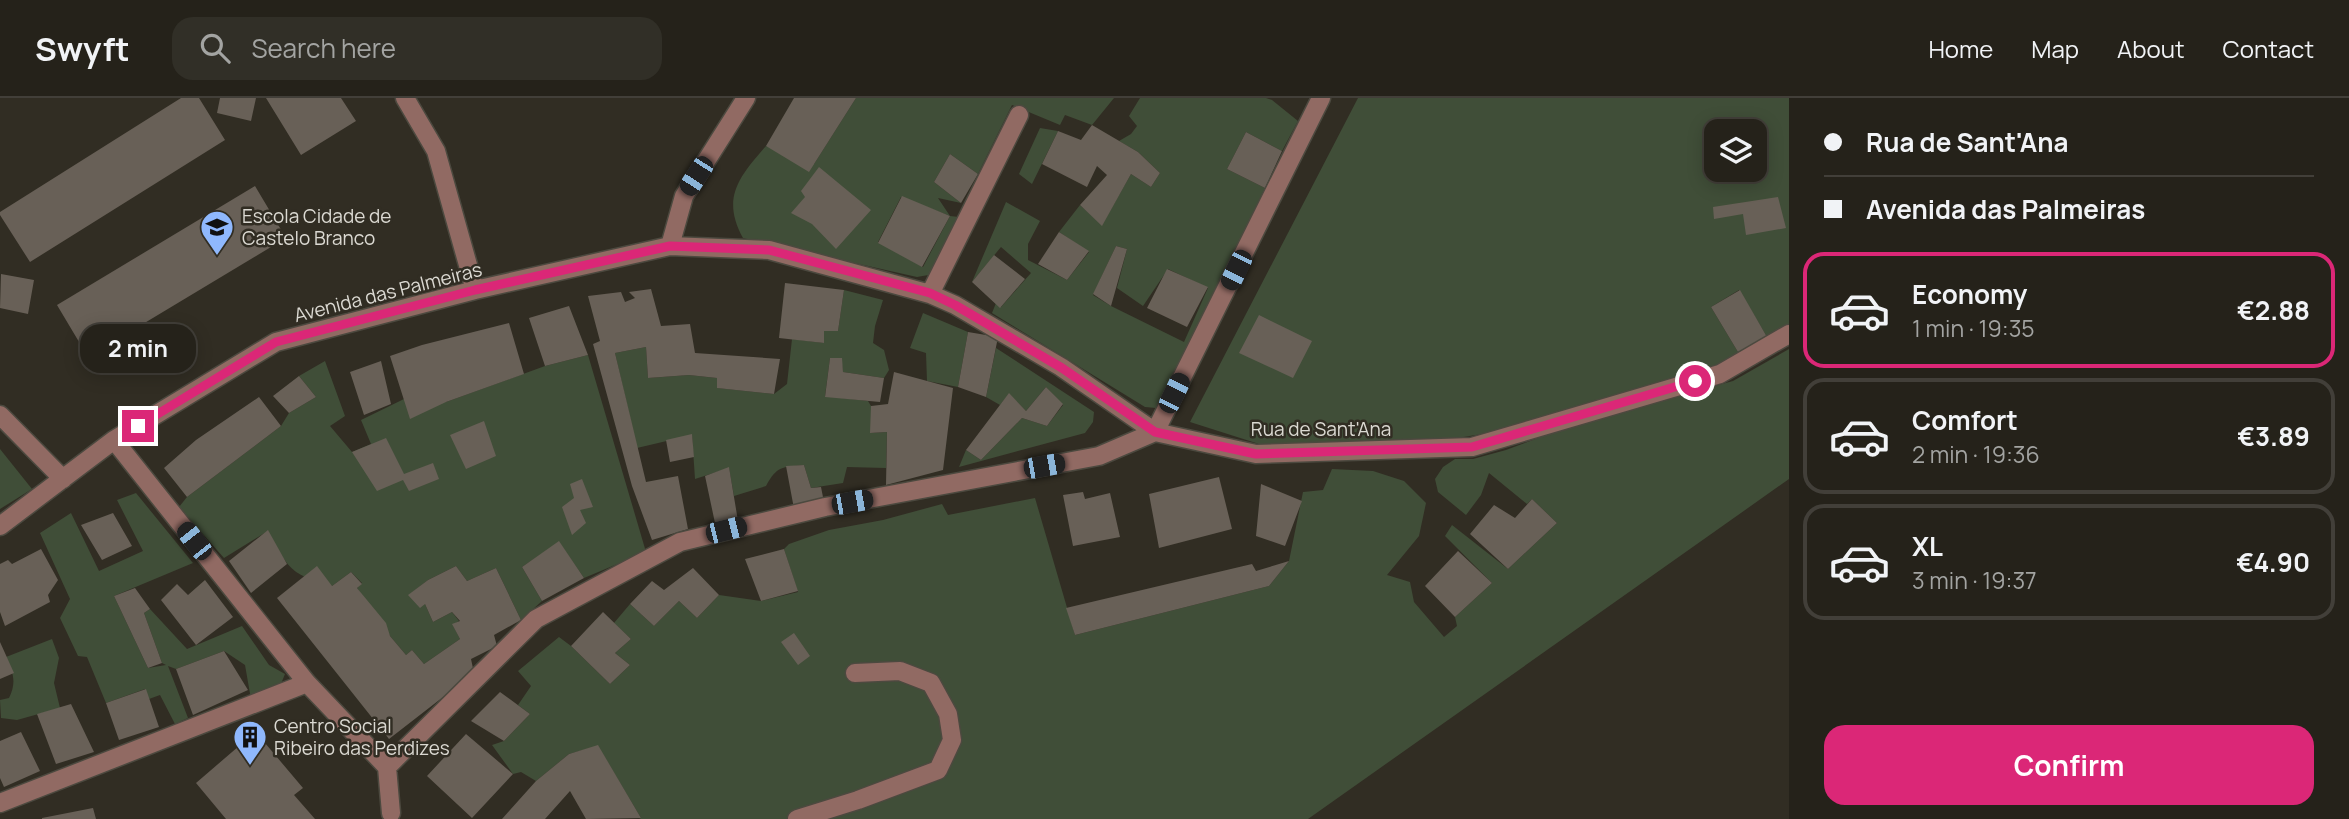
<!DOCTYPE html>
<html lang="en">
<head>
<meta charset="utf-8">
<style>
	:root { --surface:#25221a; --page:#312f27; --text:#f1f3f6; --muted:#a3a4a2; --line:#423f39; --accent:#db2777 }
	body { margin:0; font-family:Manrope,sans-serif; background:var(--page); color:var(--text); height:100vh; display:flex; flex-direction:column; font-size:26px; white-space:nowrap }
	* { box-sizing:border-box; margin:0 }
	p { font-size:23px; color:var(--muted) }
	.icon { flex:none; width:38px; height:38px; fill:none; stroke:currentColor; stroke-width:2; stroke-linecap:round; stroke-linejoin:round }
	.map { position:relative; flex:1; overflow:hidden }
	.sheet { display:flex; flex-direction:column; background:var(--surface); width:560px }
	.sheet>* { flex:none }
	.hud { display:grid; align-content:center; height:154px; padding:0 35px; background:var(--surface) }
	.fabs { position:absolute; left:1704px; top:21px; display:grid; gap:14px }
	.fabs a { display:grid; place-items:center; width:63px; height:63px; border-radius:14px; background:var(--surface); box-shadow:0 4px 18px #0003,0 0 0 2px var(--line); font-size:35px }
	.end { position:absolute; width:32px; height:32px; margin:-16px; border:9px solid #db2777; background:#fff; box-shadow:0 0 0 4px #fff }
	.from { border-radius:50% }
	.bubble { position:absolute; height:49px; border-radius:21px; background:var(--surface); box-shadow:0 4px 18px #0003,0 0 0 2px var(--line); font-size:23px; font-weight:700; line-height:49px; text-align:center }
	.car { position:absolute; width:21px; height:42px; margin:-21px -10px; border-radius:9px; box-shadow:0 0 5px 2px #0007; background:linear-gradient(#222 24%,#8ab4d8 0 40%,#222 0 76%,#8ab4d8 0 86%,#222 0) }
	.hud b { display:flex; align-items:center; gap:24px; height:66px; font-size:26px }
	.hud b+b { border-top:2px solid var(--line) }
	.hud i { width:18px; height:18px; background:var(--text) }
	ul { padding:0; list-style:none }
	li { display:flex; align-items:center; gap:21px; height:116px; margin:0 14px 10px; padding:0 21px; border:4px solid var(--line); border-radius:21px }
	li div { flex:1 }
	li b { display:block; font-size:26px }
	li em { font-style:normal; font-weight:700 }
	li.on { border-color:var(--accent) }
	li>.icon { width:63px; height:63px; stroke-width:1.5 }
	.button { display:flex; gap:14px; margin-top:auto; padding:14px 35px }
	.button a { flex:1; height:80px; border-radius:21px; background:var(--accent); color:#fff; font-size:28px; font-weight:700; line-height:80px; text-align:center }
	header { display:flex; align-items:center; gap:42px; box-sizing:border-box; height:98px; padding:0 35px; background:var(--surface); border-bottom:2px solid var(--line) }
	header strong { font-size:33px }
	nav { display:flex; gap:38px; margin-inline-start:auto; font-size:24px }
	.search { width:490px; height:63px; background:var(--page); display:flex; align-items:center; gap:18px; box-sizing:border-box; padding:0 24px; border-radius:21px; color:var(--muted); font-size:26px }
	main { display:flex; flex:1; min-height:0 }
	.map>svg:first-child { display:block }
	.green { fill:#404e38; fill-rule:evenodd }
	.building { fill:#686057 }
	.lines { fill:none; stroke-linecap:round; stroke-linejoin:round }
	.minor-casing { stroke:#4c493f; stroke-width:21 }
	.minor { stroke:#916a63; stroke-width:18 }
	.route { stroke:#db2777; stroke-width:9 }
	.labels { text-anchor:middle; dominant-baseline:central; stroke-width:5; stroke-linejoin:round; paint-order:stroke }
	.poi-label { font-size:19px; fill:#dbd9d2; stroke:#312d23; text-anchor:start }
	.street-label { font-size:19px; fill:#dbd9d2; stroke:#312d23 }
</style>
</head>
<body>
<header>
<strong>Swyft</strong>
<div class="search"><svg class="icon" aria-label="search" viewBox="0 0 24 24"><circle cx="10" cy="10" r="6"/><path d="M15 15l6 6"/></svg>Search here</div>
<nav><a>Home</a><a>Map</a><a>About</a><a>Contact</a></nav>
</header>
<main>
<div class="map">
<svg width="1789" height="721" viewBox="0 0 1789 721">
	<rect width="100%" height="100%" fill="#312d23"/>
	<path class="green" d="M856,0h258l-22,27 -27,-10 -5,10 -48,-20 -34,69 -28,-20 -16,28 27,21 -23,-5 12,18 9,1 -25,57 -17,3 -174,-39c-22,-40 -4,-61 23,-92l48,18zM901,99l49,19 -27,51 -45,-25z
		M1140,0h126l6,2 26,21 -16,30 -36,-19 -19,37 38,19 -102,212 -7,8 -11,-1 -153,-94 4,-10 5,4 30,-34 -30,-26 -29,35 34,-80 34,19 -12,23v16l39,20 22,-28 -30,-20 21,-27 22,20 29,-51 20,13 9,-14 -22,-21 -19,-11 12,-7 6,-8 -8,-10zM1116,148l11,3 -10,39 26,18 25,-37 40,19 -24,54 -73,-36 -18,-11z
		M1358,0h431v227l-22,12 -28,-47 -28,17 27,45 -14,11 -176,52 -41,15 -56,9 -192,5 -69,-22zM1717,33h38v39h-38z
		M1040,30l18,3 -26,53 -13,-10z
		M844,192l39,10 -8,26 -2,17 11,7 5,20 -5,8 -41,-6 -2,-14h-11l-5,38 43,5 3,5v27l16,-1 -1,36 -39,-1 -4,16 -32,5 -7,-23c-22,2 -27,1 -38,21l-32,10 -5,-28 -34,11 -3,-44 -55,13 -22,-95 31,-6 2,31 41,-3 28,3 1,10 56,6 13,-10 5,-45 32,4v-12h14z
		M923,215l45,19 -10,55 -31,-6 -1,-28 -16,-5z
		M996,250l98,64 -1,10 -8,11 -126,34 7,-17 15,10 41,-42 25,8 16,-21 -17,-18 -20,24 -17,-17 -9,11 -14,-8z
		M1789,251v130l-481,340h-669l2,-1 -43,-72 -29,8 -33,27 -15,-9 -8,2 -21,-29 12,-4 26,-27 -12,-9 13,-19 -13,-15 41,-34 12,9 39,38 20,-19 -15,-12 16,-14 -17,-16 16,-19 24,22 25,-25 18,17 22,-23 42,6 37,-9 -14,-43 5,-5 40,-14 54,-10 59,-16 6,11 87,-17 40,137 194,-49 20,-25 14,-69 20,-2 9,-21 41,2 31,10 22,22 -7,33 -32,39 23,7 4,20 30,35 13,-11 -2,-9 37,-34 -47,-47 7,-11 56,44 49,-46 -25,-24 -5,5 -38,-31 -8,22 -15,20 -28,-23 -3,-13 8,-12 12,-8h18l33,-9 73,-27 154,-42z
		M588,257l58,197 -62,26 -25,-36 -37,25 20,34 -21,19 -25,-52 -29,13 -11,-15 -28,14 -19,15 16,9 8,18 19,-10 7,9 -6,4 7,14 -36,25 -12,-14 -6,5 -16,-19 -33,-48 5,-5 -11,-11 -19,14c-43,-12 -43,-17 -64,-55l-44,27 -45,-51 8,-10 94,-71 8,-13 27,-16 -17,-21 26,-15 20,55 -15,10 22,26 19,-8 -10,-24 43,-21 42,3 99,-36z
		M0,351l32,40 -32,20z
		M136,395l57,70 -79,33 34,72 18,-3 -4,-2 -18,-50 6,-4 37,40 55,-23 27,39 16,9 -9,22 -24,9 -7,-40 -21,-14 -48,18 -8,-3 20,52 -13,6 -15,-29 -11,4 -4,-10 -39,14 -19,-46 -9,-1 -18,-38 10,-19 -30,-66 31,-20 28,58 44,-20 -26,-51z
		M52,541l7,19 -5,25 6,25 -43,12 -16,-2 -1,-18 9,-2c8,-16 4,-26 -3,-41z"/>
	<path class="building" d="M181,0h18l26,42 -195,122 -30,-47v-3z
		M220,0h36l-5,23 -34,-8z
		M266,0h75l15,23 -55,34z
		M794,0h62l-47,74 -43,-26z
		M1092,27l46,27 22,21 -9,14 -20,-13 -29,52 -22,-21 27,-30 -10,-9 -10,21 -45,-23 16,-33 23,9z
		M1246,34l36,19 -17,37 -38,-19z
		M950,56l28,20 -17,29 -27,-21z
		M819,69l52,43 -35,39 -24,-25 -21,-11 14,-16 -4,-6z
		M255,88l31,52 -198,119 -31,-52z
		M902,98l48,20 -28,51 -44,-24z
		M1778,99l8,31 -40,7 -3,-21 -29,5 -1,-12z
		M1059,134l30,19 -22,29 -29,-16z
		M1116,148l11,3 -16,57 -18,-12z
		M994,157l31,24 -25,29 -28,-26z
		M1167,171l41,18 -21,40 -40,-19z
		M1,176l33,6 -6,34 -28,-6z
		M785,185l59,7 -6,41h-14v12l-45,-5z
		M651,191l10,37 29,-2 5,29 85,6 -6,35 -57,-6v-10l-28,-3 -41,3 -2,-31 -31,6 31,129 32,-6 10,53 -36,11 -20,-54 -39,-142 7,-3 -12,-45 33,-4 4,10 10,-4 -6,-6z
		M1740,192l27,47 -29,15 -27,-45z
		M569,208l19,49 -43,11 -16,-48z
		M1259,217l53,26 -19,37 -54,-25z
		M509,225l15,51 -78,28 -36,17 -20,-63 32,-11z
		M968,234l30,5 -12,60 -28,-10z
		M830,260h12l1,14 41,6 -4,24 -55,-5z
		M381,263l10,43 -27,11 -14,-43z
		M894,274l59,16 -10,82 -57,15 1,-53 -17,1 1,-27 17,-2z
		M299,278l17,21 -27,16 -16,-17z
		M1046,289l17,17 -16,22 -25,-8 -41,42 -15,-10 43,-57 17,18z
		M259,299l22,29 -94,71 -23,-29 32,-28z
		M484,323l12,35 -30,13 -16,-34z
		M692,336l2,23 -24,5 -4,-22z
		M386,340l18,36 29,-11 6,16 -30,12 -6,-11 -26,11 -25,-39z
		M804,367l7,23 10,-1 4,20 -30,7 -9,-48z
		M729,369l9,54 -23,2 -10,-47z
		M1219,379l13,52 -73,19 -10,-54z
		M582,381l11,28 -13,3 6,13 -14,12 -10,-28 12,-9 -4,-14z
		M1261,386l41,17 -17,45 -29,-10z
		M1083,394l2,7 25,-6 10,44 -47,9 -10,-51z
		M1532,401l25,24 -49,46 -38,-35 24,-29 21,13z
		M113,415l19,33 -30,14 -21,-35z
		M268,432l19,34 -36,29 -22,-32z
		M559,443l25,37 -42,23 -20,-34z
		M41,451l17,31 -10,15 2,7 -45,24 -5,-14v-48l8,-4 4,4z
		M784,451l14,42 -37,10 -16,-42z
		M1458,453l34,32 -37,34 -30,-31z
		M1289,463l-20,25 -194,49 -9,-27 186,-44 4,7z
		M317,468l15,20 19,-14 11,12 -5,4 29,35 4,13 16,19 6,-5 12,14 36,-25 -8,-15 8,-3 -8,-9 -19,10 -8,-18 -5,4 -12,-13 20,-15 28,-14 11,15 29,-13 25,52 -27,15 3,11 -26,13 3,14 -85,66 -112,-141z
		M693,470l26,27 -22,23 -18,-17 -25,25 -24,-22 22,-23 12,9z
		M205,482l28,37 -37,28 -35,-45 16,-16 11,11z
		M135,490l15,21 -6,4 18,50 -14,5 -34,-72z
		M603,514l28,27 -16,14 15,12 -20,19 -39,-38z
		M794,535l16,23 -12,9 -17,-23z
		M0,544l14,31 -14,6z
		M224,553l24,39 -55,25 -17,-46z
		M146,591l13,38 -40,13 -13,-37z
		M500,594l30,22 -26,27 -33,-20z
		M71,606l23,48 -38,12 -19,-50z
		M21,634l19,39 -36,16 -4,-9v-37z
		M466,636l47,40 -41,44 -45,-42z
		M246,642l10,11 9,-8 38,45 -9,7 21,24h-89l-30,-36z
		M598,647l43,73 -55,1 -16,-28 -25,28h-43l34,-38 33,-27z
		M93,710l3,11h-54v-1z"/>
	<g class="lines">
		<defs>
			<path id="minor" d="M405,0l31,53 39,139
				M670,148l14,-50 62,-98
				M930,196l89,-179
				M0,317l63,64
				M1155,334l166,-334
				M114,342l193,243 80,84 4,46
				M0,428l114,-86 162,-98 199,-52 195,-44 99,4 161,44 25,11 106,62 94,65 101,22 216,-7 248,-73 69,-40
				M387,669l149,-148 144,-77 145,-35 274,-51 56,-24
				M0,705l307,-120
				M797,721l61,-19 80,-30 14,-30 -4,-26 -17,-31 -31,-12 -45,2"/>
		</defs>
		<use href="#minor" class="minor-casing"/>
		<use href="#minor" class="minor"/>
	</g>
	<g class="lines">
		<path class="route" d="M138,328l138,-84 199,-52 195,-44 99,4 161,43 25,12 107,63 93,64 101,22 216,-7 223,-66"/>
	</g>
	<defs>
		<symbol id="school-pin" viewBox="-11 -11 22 30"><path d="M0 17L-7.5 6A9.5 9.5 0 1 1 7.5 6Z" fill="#8fb8fd" stroke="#312d23"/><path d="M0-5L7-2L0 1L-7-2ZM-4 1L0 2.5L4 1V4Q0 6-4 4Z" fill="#111"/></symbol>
		<symbol id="building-pin" viewBox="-11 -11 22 30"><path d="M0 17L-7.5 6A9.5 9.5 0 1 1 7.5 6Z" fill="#8fb8fd" stroke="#312d23"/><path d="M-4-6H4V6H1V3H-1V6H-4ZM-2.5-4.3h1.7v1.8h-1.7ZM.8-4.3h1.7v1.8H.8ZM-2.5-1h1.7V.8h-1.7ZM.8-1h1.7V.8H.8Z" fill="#111"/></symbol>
	</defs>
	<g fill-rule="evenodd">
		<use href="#school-pin" x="198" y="110" width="38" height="52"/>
		<use href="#building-pin" x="231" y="620" width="38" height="52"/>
	</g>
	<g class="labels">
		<g class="poi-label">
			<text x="242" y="118">Escola Cidade de<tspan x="242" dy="22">Castelo Branco</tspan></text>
			<text x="274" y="628">Centro Social<tspan x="274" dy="22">Ribeiro das Perdizes</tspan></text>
		</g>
		<g class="street-label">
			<text transform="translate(388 194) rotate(-14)">Avenida das Palmeiras</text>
			<text x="1321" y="331">Rua de Sant'Ana</text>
		</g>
	</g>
</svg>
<div class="fabs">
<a><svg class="icon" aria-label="layers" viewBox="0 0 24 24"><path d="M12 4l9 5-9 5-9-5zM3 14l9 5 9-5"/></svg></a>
</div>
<i class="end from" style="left:1695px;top:283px"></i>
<i class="end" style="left:138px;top:328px"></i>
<div class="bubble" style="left:80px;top:226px;width:116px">2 min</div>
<i class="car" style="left:696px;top:78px;rotate:213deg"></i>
<i class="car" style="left:1236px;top:172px;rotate:206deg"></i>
<i class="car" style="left:1174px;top:295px;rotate:26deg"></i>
<i class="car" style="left:1044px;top:368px;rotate:80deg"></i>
<i class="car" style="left:852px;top:404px;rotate:80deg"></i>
<i class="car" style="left:726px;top:432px;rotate:76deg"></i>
<i class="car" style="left:194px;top:443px;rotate:322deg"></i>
</div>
<section class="sheet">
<div class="hud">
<b><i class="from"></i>Rua de Sant'Ana</b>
<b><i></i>Avenida das Palmeiras</b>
</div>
<ul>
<li class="on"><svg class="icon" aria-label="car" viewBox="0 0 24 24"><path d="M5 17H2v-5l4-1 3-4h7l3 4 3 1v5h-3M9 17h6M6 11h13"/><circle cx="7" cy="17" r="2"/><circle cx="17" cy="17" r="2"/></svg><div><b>Economy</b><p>1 min · 19:35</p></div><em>€2.88</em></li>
<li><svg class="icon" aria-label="car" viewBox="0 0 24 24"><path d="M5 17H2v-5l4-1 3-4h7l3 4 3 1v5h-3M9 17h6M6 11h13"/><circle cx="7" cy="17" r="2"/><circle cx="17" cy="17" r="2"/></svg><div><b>Comfort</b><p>2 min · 19:36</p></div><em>€3.89</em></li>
<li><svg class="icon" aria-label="car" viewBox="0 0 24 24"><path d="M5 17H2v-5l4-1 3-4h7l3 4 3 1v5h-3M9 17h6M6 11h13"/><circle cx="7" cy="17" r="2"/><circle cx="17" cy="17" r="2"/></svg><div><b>XL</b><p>3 min · 19:37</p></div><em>€4.90</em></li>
</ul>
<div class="button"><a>Confirm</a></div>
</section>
</main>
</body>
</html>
